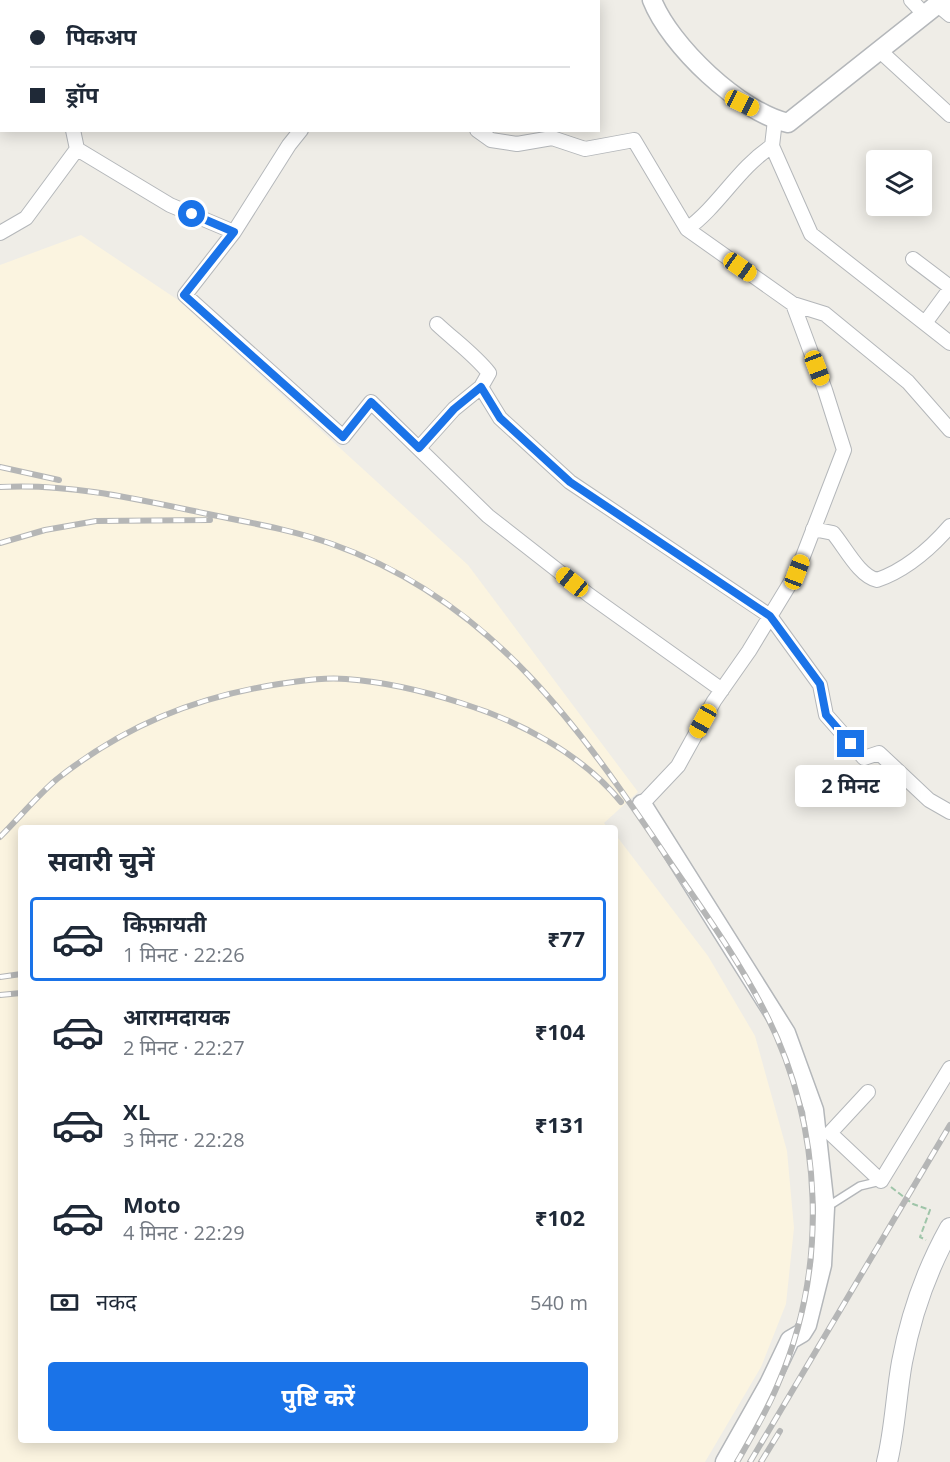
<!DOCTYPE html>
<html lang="hi">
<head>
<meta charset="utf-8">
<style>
	:root { --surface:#fff; --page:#f6f6f7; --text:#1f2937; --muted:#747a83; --line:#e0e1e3; --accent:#1a73e8 }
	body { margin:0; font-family:"Open Sans","Noto Sans Devanagari",sans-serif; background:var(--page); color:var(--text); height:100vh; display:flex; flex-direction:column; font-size:22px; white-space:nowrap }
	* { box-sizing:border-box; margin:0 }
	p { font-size:20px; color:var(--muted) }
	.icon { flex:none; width:33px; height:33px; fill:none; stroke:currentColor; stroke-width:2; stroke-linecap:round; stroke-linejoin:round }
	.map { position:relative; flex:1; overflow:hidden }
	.sheet { position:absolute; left:18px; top:825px; width:600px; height:618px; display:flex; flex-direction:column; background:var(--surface); border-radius:6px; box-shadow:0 3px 15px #0003 }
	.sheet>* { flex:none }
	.guide { position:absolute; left:0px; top:0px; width:600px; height:132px; box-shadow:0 3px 15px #0003; display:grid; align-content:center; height:132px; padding:0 30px; background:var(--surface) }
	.tools { position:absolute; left:866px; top:150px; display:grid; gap:12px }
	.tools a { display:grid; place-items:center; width:66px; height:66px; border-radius:6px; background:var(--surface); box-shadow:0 3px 15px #0003; font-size:30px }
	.end { position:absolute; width:27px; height:27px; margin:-14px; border:8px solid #1a73e8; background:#fff; box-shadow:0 0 0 3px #fff }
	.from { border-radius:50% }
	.bubble { position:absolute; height:42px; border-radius:6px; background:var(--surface); box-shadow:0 3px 15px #0003; font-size:20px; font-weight:700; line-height:42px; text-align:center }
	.car { position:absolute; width:18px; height:36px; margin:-18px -9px; border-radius:8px; box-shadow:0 0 4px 2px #0007; background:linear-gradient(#f5c518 24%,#345 0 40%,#f5c518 0 76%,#345 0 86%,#f5c518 0) }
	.guide b { display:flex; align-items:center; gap:21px; height:57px; font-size:22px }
	.guide b+b { border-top:2px solid var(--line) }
	.guide i { width:15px; height:15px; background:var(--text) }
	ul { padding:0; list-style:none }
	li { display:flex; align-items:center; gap:18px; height:84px; margin:0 12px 9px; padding:0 18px; border:3px solid transparent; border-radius:6px }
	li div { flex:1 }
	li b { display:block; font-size:22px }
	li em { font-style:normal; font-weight:700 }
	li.selected { border-color:var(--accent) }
	li>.icon { width:54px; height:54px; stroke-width:1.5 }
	h2 { padding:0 30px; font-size:27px; line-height:72px }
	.pay { display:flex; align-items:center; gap:15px; height:66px; padding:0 30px; font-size:22px }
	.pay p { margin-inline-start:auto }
	.primary-button { display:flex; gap:12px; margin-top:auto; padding:12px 30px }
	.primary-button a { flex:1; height:69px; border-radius:6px; background:var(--accent); color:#fff; font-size:24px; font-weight:700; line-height:69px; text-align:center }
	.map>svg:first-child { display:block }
	.commercial { fill:#fbf4e0 }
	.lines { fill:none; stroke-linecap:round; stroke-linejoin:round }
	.service-casing { stroke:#b4b7ba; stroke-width:10 }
	.minor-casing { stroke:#b4b7ba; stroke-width:16 }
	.tertiary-casing { stroke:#b4b7ba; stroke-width:21 }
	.secondary-casing { stroke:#b3b6ba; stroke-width:22 }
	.path { stroke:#9fc5a9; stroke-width:2; stroke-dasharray:6 3; stroke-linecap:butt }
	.service { stroke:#fff; stroke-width:7 }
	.minor { stroke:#fff; stroke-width:14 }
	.tertiary { stroke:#fff; stroke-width:18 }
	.secondary { stroke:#fff; stroke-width:20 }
	.rail-casing { stroke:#b5b6b6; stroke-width:6 }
	.rail { stroke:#fff; stroke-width:4; stroke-dasharray:11; stroke-linecap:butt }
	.route { stroke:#1a73e8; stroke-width:8 }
</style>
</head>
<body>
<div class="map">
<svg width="950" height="1462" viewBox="0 0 950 1462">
	<rect width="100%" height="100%" fill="#efede7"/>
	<path class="commercial" d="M81,235l97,65 290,265 170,227 -34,31 4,5h-587v612h594v-606l93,122 47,80 32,115 7,77 -8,76 -25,63 -56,95h-705v-1197z"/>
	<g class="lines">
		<defs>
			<path id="service" d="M827,1207l33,-21 21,-5"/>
			<path id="minor" d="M75,0l1,2
				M258,0l4,2
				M404,0l2,2
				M911,0l14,15
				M111,2l1,-2
				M415,2l2,-2
				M938,5l12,10
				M880,51l70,64
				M775,120l-3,26 39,88 139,109
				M73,130l4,19
				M301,130l-12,15 -55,87 -49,63 158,142 28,-35 117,114 101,79 133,95
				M477,130l14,10 26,4 35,-6 33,11 49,-9 53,89 106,75
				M687,229c32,-23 51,-61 85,-83
				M0,233l26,-15 51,-69 93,56 64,27
				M913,259l37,28
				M925,323l25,-34
				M481,387l19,31 70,64 200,134 50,69 6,30 38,43 15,-5 50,47 21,12
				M419,448l35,-39 27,-22 8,-14c-14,-18 -35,-33 -52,-49
				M813,529l20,4c12,14 26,43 44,47 29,-10 53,-31 73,-54
				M642,804l36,-38 36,-65 35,-50 48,-79 47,-122 -19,-60 -32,-86 32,10 83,68 42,48
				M868,1092l-38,41 51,48 69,-113"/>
			<path id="tertiary" d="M652,0c18,46 88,112 136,123l155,-123
				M642,804l144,229 28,77 11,98 -3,57 -15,60 -5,8 -12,7 -21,44 -44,78"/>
			<path id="secondary" d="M887,1462c8,-32 9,-67 15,-100 9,-48 24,-91 48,-134"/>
		</defs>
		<use href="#service" class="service-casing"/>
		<use href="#minor" class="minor-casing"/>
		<use href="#tertiary" class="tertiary-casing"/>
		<use href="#secondary" class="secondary-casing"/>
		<path class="path" d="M891,1187l22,17 17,6 -10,27 6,3"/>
		<use href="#service" class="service"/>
		<use href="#minor" class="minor"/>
		<use href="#tertiary" class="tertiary"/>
		<use href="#secondary" class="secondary"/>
		<defs>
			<path id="rail" d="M0,467l59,13
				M0,487c68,-4 137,12 203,26 43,9 87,16 129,31 161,57 249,185 340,321 33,48 68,97 94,149 57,113 63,253 12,370 -11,27 -26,52 -41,78
				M0,543l45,-13 51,-9 114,-1
				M0,837c19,-19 37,-41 57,-58 67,-53 138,-82 222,-95 22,-3 45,-7 67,-5 40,3 78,12 115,24 58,18 121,51 160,99
				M0,977l21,-3
				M0,995l21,-2
				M750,1462l200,-337
				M761,1462l19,-31"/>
		</defs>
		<use href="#rail" class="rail-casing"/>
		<use href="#rail" class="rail"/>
	</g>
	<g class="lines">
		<path class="route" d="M192,214l42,18 -50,63 159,142 28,-35 48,46 35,-39 27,-22 19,31 70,64 200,134 50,68 6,31 25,29"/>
	</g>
</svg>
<div class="tools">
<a><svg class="icon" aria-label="layers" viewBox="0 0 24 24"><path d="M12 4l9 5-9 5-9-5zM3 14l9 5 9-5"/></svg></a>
</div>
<i class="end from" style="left:192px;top:214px"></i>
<i class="end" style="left:851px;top:744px"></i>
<div class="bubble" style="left:795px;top:765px;width:111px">2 मिनट</div>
<i class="car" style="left:742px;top:103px;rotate:116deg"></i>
<i class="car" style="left:740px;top:267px;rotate:125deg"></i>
<i class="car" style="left:817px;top:368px;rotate:159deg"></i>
<i class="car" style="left:797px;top:572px;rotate:21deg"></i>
<i class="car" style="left:572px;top:582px;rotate:309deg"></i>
<i class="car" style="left:703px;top:721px;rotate:209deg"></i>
<div class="guide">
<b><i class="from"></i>पिकअप</b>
<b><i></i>ड्रॉप</b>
</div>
<section class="sheet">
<h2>सवारी चुनें</h2>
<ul>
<li class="selected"><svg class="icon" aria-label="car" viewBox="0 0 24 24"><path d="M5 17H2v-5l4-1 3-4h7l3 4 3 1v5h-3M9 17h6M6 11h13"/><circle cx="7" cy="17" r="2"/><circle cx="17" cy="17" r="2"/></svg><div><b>किफ़ायती</b><p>1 मिनट · 22:26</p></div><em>₹77</em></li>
<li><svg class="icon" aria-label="car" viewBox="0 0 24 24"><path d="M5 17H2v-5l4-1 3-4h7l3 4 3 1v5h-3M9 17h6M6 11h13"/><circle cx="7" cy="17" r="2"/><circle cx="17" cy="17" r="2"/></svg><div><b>आरामदायक</b><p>2 मिनट · 22:27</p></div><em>₹104</em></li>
<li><svg class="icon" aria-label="car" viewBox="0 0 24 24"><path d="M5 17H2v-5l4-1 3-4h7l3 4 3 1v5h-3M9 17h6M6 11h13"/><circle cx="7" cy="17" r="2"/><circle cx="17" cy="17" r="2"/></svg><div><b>XL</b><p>3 मिनट · 22:28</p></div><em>₹131</em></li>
<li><svg class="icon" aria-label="car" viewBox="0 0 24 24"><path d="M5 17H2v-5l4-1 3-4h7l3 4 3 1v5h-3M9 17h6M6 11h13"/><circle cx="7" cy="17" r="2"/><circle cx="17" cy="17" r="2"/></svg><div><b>Moto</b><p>4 मिनट · 22:29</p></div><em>₹102</em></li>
</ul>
<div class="pay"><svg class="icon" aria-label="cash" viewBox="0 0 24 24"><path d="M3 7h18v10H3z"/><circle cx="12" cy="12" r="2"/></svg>नकद<p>540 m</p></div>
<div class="primary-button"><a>पुष्टि करें</a></div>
</section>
</div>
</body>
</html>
